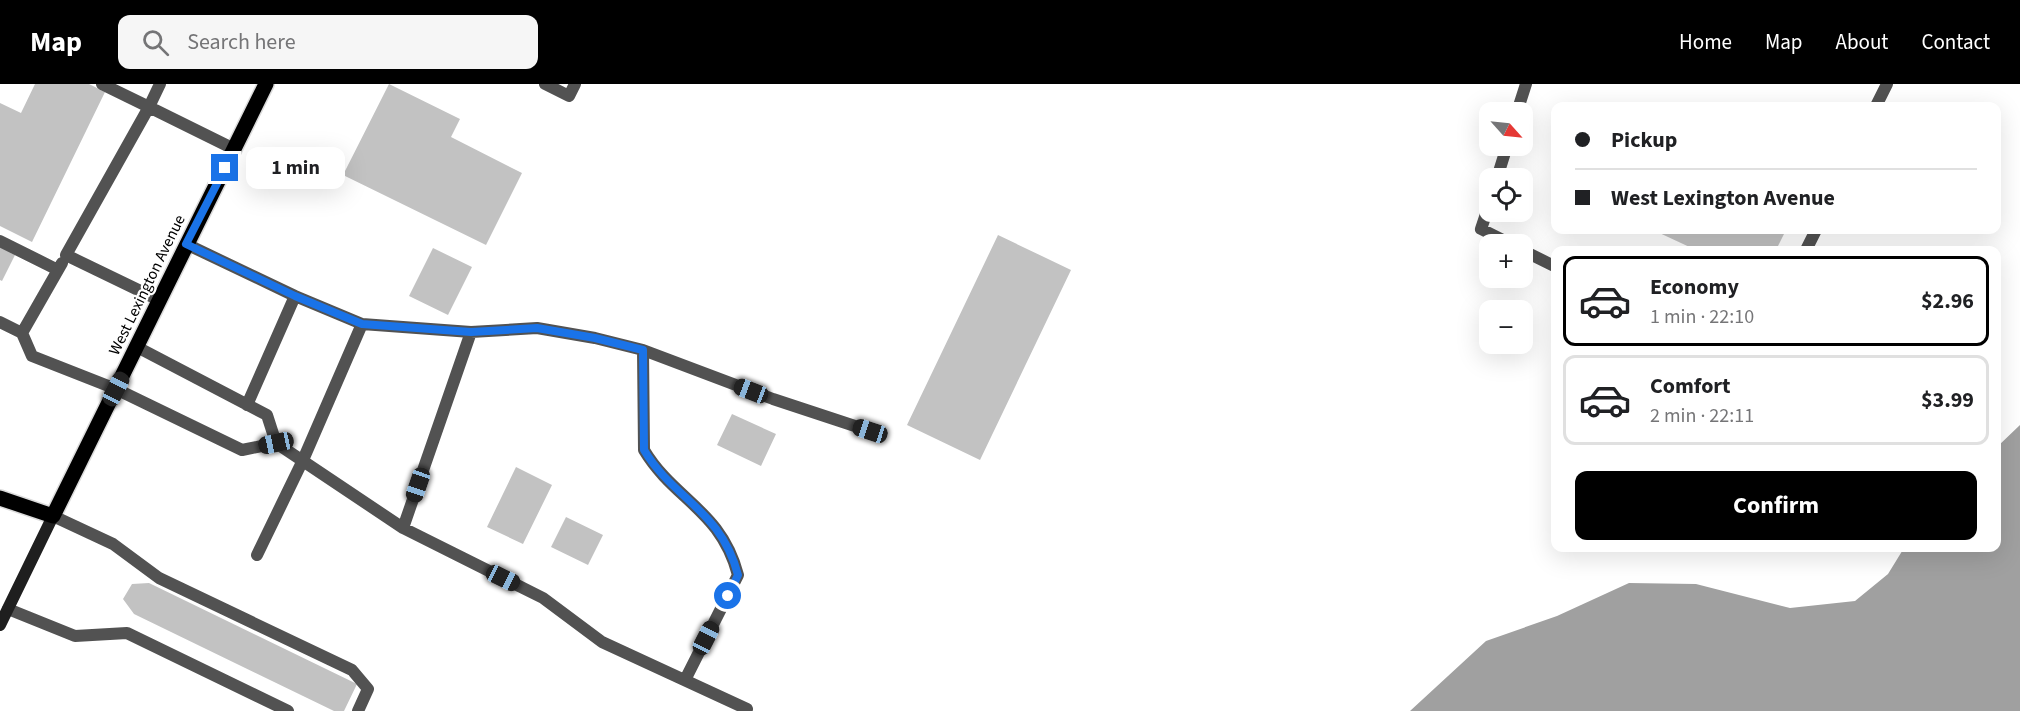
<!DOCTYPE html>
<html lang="en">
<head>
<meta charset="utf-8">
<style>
	:root { --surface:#fff; --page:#f6f6f6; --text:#202124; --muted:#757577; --line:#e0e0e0; --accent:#000 }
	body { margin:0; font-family:"Source Sans 3",sans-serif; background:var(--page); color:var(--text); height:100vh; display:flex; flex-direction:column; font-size:22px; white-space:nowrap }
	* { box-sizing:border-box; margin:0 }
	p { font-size:20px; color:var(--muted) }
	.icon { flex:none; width:33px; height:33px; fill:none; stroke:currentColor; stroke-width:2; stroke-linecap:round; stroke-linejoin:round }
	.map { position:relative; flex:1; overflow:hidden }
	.details { position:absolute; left:1551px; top:162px; width:450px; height:306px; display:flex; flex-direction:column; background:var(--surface); border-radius:12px; box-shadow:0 6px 24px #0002 }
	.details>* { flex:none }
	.top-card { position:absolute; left:1551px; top:18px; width:450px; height:132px; border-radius:12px; box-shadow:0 6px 24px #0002; display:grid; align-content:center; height:132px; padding:0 24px; background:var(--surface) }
	.needle { width:39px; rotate:117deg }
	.tools { position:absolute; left:1479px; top:18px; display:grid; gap:12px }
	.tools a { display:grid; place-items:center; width:54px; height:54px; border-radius:12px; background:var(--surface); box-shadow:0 6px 24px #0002; font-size:30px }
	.end { position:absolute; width:27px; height:27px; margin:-14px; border:8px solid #1a73e8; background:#fff; box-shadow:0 0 0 3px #fff }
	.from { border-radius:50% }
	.bubble { position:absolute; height:42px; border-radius:12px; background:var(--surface); box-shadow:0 6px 24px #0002; font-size:20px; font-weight:700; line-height:42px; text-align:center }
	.car { position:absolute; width:18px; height:36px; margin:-18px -9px; border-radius:8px; box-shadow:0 0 4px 2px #0007; background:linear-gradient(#222 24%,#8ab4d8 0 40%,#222 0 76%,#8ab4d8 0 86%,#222 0) }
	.top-card b { display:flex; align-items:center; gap:21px; height:57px; font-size:22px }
	.top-card b+b { border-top:2px solid var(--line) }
	.top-card i { width:15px; height:15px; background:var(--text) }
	ul { padding:10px 0 0; list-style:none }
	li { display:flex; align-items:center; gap:18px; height:90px; margin:0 12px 9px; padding:0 12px; border:3px solid var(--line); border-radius:12px }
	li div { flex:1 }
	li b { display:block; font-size:22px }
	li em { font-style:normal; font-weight:700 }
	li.selected { border-color:var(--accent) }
	li>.icon { width:54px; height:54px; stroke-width:1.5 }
	.action { display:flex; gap:12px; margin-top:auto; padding:12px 24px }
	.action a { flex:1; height:69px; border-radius:12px; background:var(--accent); color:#fff; font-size:24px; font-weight:700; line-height:69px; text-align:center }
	header { display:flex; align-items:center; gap:36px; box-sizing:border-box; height:84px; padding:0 30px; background:var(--accent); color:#fff }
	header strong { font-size:28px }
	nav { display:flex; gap:33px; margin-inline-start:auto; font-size:21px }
	.search { width:420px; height:54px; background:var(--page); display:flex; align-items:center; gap:15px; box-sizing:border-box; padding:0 21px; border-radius:12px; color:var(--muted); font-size:22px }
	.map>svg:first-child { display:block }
	.water { fill:#a0a0a0 }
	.building { fill:#c2c2c2 }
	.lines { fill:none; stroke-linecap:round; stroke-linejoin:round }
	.primary-casing { stroke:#dbdbdb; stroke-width:18 }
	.lane { stroke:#525252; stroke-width:12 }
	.secondary { stroke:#1f1f1f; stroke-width:12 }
	.primary { stroke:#000; stroke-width:15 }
	.route { stroke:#1a73e8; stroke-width:8 }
	.labels { text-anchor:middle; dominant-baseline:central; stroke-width:4.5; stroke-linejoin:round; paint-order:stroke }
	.street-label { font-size:16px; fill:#000; stroke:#fff }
</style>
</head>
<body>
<header>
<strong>Map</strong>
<div class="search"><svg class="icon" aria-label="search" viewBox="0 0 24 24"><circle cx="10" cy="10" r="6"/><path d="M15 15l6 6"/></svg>Search here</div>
<nav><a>Home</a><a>Map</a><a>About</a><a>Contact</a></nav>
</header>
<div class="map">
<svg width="2020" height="627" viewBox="0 0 2020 627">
	<rect width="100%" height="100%" fill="#fff"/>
	<path class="water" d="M2020,341v286h-610l76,-70 71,-25 72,-33 67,1 94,24 65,-7 33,-27 16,-26h92l1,-101z"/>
	<path class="building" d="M35,0h54l16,8 -73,150 -32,-16v-123l21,10z
		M389,0l71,35 -9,18 71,36 -36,72 -143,-70z
		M1653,146h133l-10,20h-80z
		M998,151l73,35 -91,190 -73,-35z
		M0,163l15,8 -13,26 -2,-1z
		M433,164l39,19 -24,48 -39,-19z
		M732,330l44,20 -15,32 -44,-21z
		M516,383l36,18 -29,59 -36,-17z
		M566,433l37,18 -15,30 -37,-18z
		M149,499l208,101 -13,27h-10l-200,-97 -11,-15 9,-15z"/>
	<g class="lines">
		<defs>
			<path id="primary" d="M0,414l53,18 213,-432"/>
		</defs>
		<use href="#primary" class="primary-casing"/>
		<path class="lane" d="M102,0l47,23 11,-23
			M545,0l24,12 6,-12
			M1876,22l11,-22
			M1517,28l9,-28
			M1497,94l10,-32
			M1490,118l-9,27 30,15
			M0,157l58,29 4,-7
			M186,160l109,52 67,28 109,8 66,-4 58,10 48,12 130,49 97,32
			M1522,166l34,17
			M1806,166l10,-20
			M58,186l-36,63 10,23 84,33 126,61 34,-7 127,85 140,70 59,44 145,67
			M159,216l-93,-45 83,-148 85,42
			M0,238l22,11
			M137,263l130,68 9,28
			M643,266l1,100c30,50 77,60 94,125l-53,105
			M247,321l48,-109
			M53,432l60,28 46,34 193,92 16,19 -10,22
			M403,444l68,-196
			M257,471l46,-95 59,-136
			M8,525l67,27 52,-3 161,78"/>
		<path class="secondary" d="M0,541l53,-109"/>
		<use href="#primary" class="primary"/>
	</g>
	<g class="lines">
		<path class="route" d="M225,84l-39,76 109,52 67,28 109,8 66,-4 58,10 48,12 1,100c30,50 77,60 94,125l-10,21"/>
	</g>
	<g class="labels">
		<g class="street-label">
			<text transform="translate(147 201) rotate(-64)">West Lexington Avenue</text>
		</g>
	</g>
</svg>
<div class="tools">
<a><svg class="needle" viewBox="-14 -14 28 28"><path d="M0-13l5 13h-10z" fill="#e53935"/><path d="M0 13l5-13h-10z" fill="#757577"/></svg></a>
<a><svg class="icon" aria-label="locate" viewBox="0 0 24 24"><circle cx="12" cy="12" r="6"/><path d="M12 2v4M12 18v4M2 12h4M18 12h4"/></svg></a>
<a>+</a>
<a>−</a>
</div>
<i class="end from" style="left:728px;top:512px"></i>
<i class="end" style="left:225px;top:84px"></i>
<div class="bubble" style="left:246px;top:63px;width:99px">1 min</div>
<i class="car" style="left:116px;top:305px;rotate:27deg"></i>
<i class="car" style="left:751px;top:307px;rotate:291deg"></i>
<i class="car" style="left:870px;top:347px;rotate:288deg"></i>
<i class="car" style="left:276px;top:359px;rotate:258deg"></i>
<i class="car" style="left:418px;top:401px;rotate:199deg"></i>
<i class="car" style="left:503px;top:494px;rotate:116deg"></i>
<i class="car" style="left:706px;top:554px;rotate:27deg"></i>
<div class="top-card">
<b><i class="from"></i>Pickup</b>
<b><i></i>West Lexington Avenue</b>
</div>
<section class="details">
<ul>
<li class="selected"><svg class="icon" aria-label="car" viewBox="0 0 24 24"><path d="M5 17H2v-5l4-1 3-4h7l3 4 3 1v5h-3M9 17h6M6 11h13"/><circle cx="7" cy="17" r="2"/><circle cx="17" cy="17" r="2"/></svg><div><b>Economy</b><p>1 min · 22:10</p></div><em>$2.96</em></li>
<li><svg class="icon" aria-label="car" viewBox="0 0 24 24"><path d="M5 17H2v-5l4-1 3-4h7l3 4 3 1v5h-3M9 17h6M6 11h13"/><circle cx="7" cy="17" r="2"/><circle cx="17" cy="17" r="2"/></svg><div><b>Comfort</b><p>2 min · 22:11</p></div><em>$3.99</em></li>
</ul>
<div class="action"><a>Confirm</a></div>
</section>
</div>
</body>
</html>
